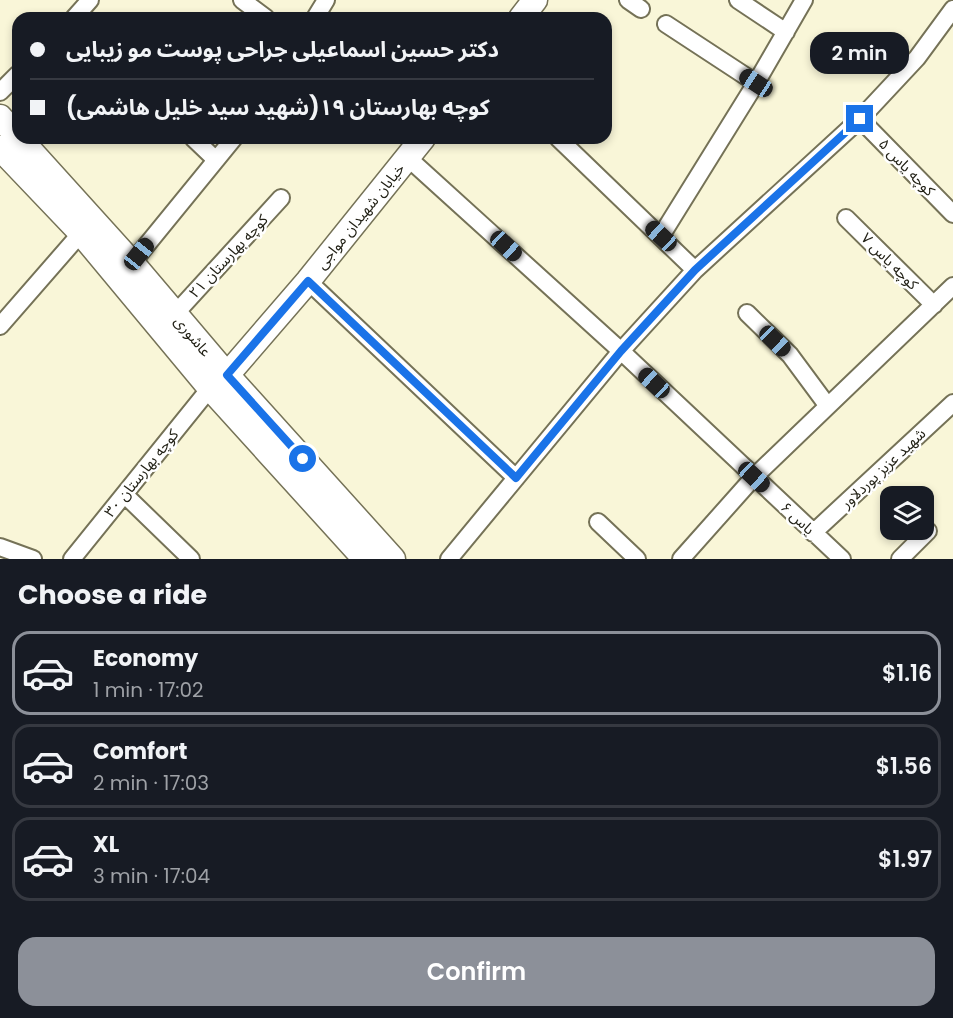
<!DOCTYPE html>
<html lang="en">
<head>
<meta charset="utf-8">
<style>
	:root { --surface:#171b24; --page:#242831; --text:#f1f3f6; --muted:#9ea1a6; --line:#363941; --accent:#8c9099 }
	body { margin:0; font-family:Poppins,"Noto Sans Arabic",sans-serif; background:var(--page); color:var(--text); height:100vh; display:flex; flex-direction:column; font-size:22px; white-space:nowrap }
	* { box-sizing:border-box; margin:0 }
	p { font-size:20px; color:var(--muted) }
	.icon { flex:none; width:33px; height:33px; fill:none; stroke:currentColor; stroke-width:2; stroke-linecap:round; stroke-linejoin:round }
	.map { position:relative; height:559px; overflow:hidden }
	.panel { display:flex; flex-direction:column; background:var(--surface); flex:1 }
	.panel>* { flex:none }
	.guide { position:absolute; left:12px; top:12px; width:600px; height:132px; border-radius:18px; box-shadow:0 3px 9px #0003; display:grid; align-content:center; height:132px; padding:0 18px; background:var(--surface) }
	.buttons { position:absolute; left:880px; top:486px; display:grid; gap:12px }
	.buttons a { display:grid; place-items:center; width:54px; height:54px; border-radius:12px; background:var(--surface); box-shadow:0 3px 9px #0003; font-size:30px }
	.end { position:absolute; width:27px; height:27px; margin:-14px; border:8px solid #1a73e8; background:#fff; box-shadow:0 0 0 3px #fff }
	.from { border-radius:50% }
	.bubble { position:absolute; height:42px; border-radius:18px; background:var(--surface); box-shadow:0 3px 9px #0003; font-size:20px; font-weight:600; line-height:42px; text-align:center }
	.car { position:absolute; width:18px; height:36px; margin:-18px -9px; border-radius:8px; box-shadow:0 0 4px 2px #0007; background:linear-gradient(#222 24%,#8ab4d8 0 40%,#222 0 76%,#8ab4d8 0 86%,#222 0) }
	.guide b { display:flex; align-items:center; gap:21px; height:57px; font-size:22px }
	.guide b+b { border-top:2px solid var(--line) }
	.guide i { width:15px; height:15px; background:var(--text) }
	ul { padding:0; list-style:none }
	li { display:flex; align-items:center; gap:18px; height:84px; margin:0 12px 9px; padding:0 6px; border:3px solid var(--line); border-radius:18px }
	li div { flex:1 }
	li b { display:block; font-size:22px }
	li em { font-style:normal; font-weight:600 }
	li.active { border-color:var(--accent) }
	li>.icon { width:54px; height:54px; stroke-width:1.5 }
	h2 { padding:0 18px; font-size:27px; line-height:72px }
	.action { display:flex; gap:12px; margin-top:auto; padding:12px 18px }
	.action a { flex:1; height:69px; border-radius:18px; background:var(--accent); color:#fff; font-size:24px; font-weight:600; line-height:69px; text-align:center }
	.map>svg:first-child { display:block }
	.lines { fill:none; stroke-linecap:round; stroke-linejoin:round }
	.street-casing { stroke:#757257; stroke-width:20 }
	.secondary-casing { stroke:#757257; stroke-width:27 }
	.street { stroke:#fff; stroke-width:16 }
	.secondary { stroke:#fff; stroke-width:24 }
	.route { stroke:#1a73e8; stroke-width:8 }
	.labels { text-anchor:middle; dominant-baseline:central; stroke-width:5; stroke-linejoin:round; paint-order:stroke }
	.street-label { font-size:15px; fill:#222116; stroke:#fff }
</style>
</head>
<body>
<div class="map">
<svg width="953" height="559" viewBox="0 0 953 559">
	<rect width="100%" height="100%" fill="#f9f6d8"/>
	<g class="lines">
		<defs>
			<path id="street" d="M242,0l24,18
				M628,0l13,9
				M738,0l48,32
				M74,18l16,-18
				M315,18l11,-18
				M666,24l90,59
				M0,92l18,-18
				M860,119l93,95
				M193,138l23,22
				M558,138l137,132
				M407,157l214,194 221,208
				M846,218l88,87
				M661,236l95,-153 48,-83
				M132,263l102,-125
				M308,281l208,197
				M747,313l43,42 37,50
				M175,314l106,-116
				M0,326l81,-93
				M125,495l66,64
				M598,522l39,37
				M813,533l140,-130
				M0,547l33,12
				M72,559l138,-171
				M449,559l172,-208 74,-81 165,-151 57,-61 36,-49
				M681,559l73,-82 199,-191
				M900,559l28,-28"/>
			<path id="secondary" d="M521,18l14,-18
				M0,117l18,20
				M19,138l113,125 95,112 166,184
				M0,148l81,85 129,155 155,171
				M227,375l81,-94 115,-143"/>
		</defs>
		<use href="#street" class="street-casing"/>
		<use href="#secondary" class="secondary-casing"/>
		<use href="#street" class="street"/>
		<use href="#secondary" class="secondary"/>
	</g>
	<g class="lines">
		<path class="route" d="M303,459l-76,-84 81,-94 208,197 105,-127 74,-81 165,-151"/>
	</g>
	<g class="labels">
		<g class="street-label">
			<text transform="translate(907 167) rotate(46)">کوچه یاس ۵</text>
			<text transform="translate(360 216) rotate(-51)">خیابان شهیدان مواجی</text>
			<text transform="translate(228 256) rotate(-47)">کوچه بهارستان ۲۱</text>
			<text transform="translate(890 261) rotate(45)">کوچه یاس ۷</text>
			<text transform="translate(193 336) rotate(50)">عاشوری</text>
			<text transform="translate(883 468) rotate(-43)">شهید عزیز پوردلاور</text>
			<text transform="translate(141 473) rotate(-51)">کوچه بهارستان ۳۰</text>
			<text transform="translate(798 518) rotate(43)">یاس ۶</text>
		</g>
	</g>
</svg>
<div class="buttons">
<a><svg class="icon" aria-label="layers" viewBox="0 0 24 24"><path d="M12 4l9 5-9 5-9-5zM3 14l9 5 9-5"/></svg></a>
</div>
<i class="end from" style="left:303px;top:459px"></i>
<i class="end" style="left:860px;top:119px"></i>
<div class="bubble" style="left:810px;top:32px;width:99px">2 min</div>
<i class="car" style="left:756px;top:83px;rotate:303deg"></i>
<i class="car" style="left:661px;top:236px;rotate:313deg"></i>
<i class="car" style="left:506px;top:246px;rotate:133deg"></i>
<i class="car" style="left:139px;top:254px;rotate:39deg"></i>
<i class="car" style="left:775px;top:341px;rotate:134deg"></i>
<i class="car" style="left:654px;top:383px;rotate:313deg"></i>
<i class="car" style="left:754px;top:477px;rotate:133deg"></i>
<div class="guide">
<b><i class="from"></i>دکتر حسین اسماعیلی جراحی پوست مو زیبایی</b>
<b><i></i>کوچه بهارستان ۱۹(شهید سید خلیل هاشمی)</b>
</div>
</div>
<section class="panel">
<h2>Choose a ride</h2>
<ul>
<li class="active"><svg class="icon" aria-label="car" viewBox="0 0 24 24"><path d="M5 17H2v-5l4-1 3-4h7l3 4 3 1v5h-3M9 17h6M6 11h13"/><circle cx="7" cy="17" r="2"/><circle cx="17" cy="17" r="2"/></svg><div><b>Economy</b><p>1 min · 17:02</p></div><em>$1.16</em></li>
<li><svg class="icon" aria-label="car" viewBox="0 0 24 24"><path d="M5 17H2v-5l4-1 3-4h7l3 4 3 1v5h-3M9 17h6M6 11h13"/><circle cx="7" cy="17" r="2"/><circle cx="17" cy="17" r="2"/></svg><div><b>Comfort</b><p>2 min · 17:03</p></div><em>$1.56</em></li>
<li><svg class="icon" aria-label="car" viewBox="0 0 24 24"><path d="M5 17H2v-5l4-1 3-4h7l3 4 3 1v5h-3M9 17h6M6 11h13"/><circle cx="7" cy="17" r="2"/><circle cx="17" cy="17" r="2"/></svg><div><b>XL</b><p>3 min · 17:04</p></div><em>$1.97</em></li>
</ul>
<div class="action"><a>Confirm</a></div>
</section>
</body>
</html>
